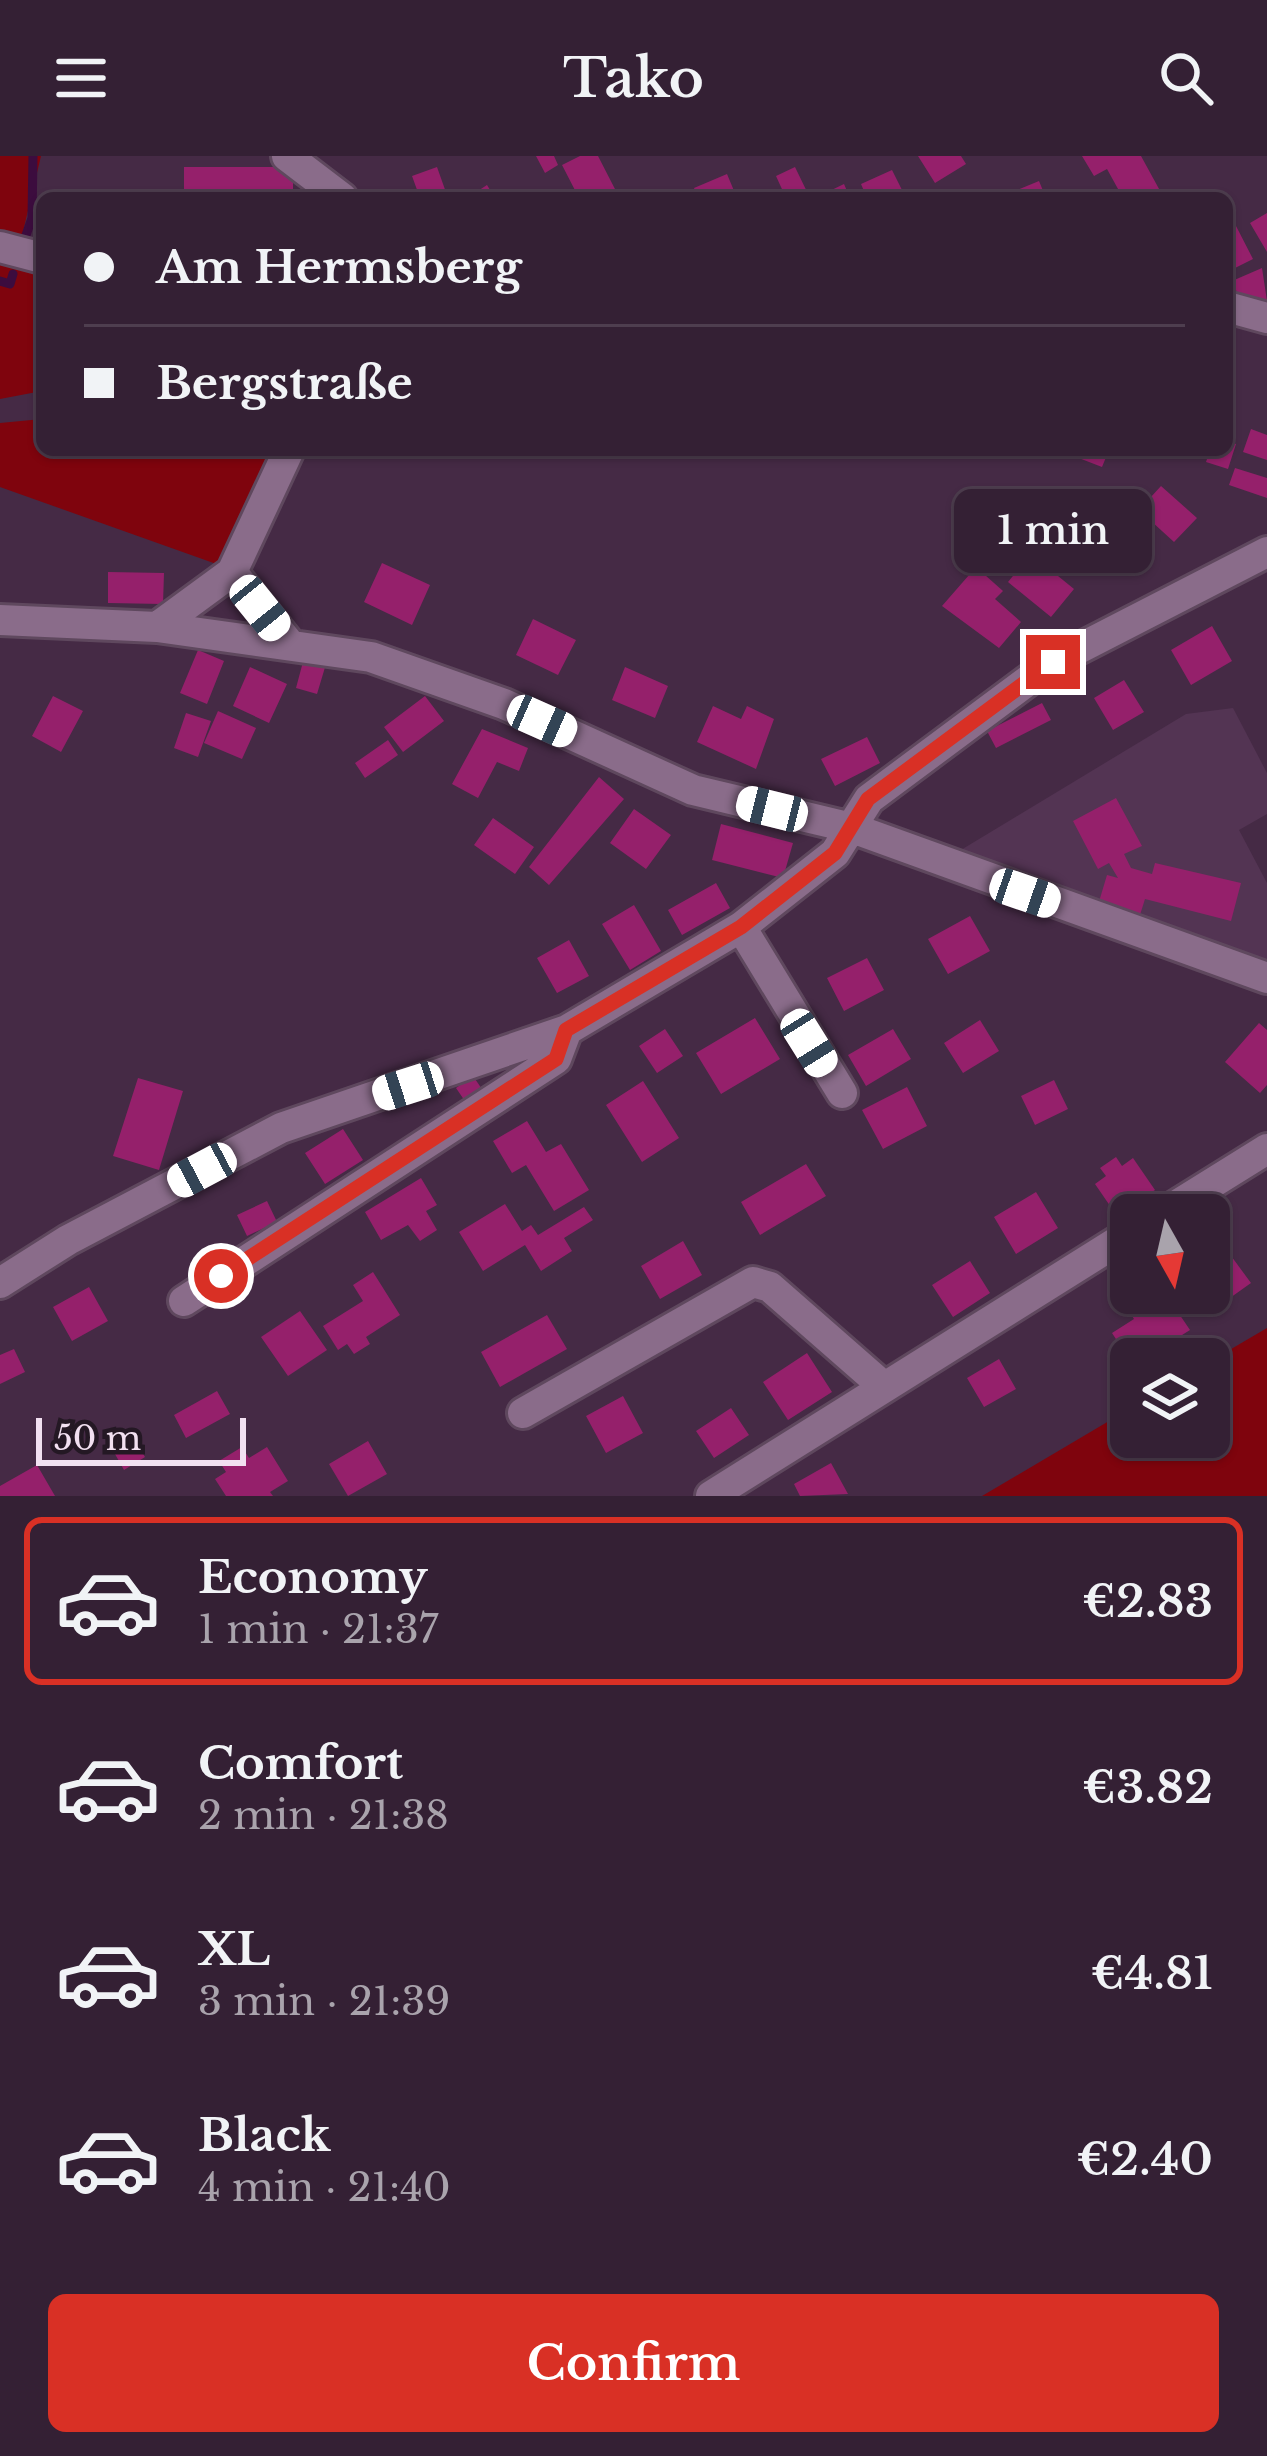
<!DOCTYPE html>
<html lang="en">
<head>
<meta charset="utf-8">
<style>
	:root { --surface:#342034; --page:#3c283c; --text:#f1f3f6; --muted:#a9a3ac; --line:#4e3e4f; --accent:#d93025 }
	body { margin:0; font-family:"Libre Baskerville",serif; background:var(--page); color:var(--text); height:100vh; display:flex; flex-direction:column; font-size:45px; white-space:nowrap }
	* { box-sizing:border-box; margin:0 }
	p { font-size:39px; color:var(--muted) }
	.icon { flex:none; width:66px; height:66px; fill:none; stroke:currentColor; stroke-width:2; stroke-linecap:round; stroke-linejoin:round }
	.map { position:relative; height:1340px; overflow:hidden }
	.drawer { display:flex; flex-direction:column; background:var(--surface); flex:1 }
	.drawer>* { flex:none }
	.top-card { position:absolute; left:36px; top:36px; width:1197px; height:264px; border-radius:18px; box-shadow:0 3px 9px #0004,0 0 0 3px var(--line); display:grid; align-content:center; height:264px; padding:0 48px; background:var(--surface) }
	.needle { width:78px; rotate:172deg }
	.controls { position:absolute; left:1110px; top:1038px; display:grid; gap:24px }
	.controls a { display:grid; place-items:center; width:120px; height:120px; border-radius:18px; background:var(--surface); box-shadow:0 3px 9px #0004,0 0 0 3px var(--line); font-size:60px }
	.scale { position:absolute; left:36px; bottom:30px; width:210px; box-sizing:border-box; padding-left:12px; border:6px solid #f2e0f1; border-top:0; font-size:33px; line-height:42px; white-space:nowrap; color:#f2e0f1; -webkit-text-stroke:9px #241824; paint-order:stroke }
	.end { position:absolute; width:54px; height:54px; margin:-27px; border:15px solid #d93025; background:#fff; box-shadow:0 0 0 6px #fff }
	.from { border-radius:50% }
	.bubble { position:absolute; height:84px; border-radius:18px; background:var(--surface); box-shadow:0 3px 9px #0004,0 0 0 3px var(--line); font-size:39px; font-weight:600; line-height:84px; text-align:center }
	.car { position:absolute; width:36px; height:72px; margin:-36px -18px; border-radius:15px; box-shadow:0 0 9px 3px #0007; background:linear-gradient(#fff 24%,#345 0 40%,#fff 0 76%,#345 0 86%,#fff 0) }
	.top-card b { display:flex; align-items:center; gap:42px; height:114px; font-size:45px }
	.top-card b+b { border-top:3px solid var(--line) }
	.top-card i { width:30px; height:30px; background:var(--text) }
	ul { padding:21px 0 0; list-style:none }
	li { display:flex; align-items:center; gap:36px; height:168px; margin:0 24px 18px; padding:0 24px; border:6px solid transparent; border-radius:18px }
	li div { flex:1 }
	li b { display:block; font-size:45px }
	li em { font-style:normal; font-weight:600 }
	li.selected { border-color:var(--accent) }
	li>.icon { width:108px; height:108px; stroke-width:1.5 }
	.action { display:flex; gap:24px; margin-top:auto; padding:24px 48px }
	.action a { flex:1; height:138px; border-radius:18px; background:var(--accent); color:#fff; font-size:48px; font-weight:600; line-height:138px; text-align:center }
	header { display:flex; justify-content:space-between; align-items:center; height:156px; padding:0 48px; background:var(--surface); font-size:54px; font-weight:600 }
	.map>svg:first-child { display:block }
	.built { fill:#533453 }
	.green { fill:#7f040d }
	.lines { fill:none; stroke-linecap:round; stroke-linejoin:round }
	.stream { stroke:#3c0c3e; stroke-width:9 }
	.building { fill:#95206b }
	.minor-casing { stroke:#5f485e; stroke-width:36 }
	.minor { stroke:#8a6c8a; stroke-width:30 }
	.route { stroke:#d93025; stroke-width:15 }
</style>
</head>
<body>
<header><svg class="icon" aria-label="menu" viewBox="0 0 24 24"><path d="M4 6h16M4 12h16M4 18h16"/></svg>Tako<svg class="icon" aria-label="search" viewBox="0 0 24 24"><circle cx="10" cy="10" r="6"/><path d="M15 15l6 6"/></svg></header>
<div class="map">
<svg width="1267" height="1340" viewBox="0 0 1267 1340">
	<rect width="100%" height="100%" fill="#452a45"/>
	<path class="built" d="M1233,552l34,65v41l-28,16 28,53v90l-321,-114 240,-145z"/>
	<path class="green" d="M0,0h41l-20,84 -21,-5z
		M0,101l42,11v123l-42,8z
		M42,263v31h233l-53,116 -222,-79v-64z
		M1267,1172v168h-285l149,-88v29h78v-75z"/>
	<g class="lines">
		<path class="stream" d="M25,82l7,-20 1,-62
			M0,125l10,3 3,-10"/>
	</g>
	<path class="building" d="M536,0h18l4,9 -13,8z
		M580,0h18l18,35 -13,7h-24l-17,-33z
		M918,0h43l5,8 -31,19z
		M1082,0h59l23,42h-41l-16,-29 -13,7z
		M184,11h109v31h-109z
		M437,11l11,31h-28l-8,-22z
		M795,11l15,31h-24l-10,-22z
		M892,14l14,28h-39l-6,-14z
		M727,18l10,24h-39l-4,-10z
		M1039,25l7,17h-34l-2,-5z
		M844,28l6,14h-35z
		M487,29l8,13h-28z
		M1267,57v39l-17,-29z
		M1236,70l17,33 -26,13v-42z
		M1262,112l5,33 -25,3 -10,-23z
		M1251,273l16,6v25l-24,-8z
		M1227,284l9,4 -8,25 -22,-7 4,-12h17z
		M1058,294h51l-7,17z
		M1235,312l32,10v20l-38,-13z
		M1161,330l36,32 -23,24 -35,-32z
		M1098,331l32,29 -29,29 -21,-21 13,-13 -10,-10z
		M1035,334l28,14 -15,29 -27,-14z
		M1031,398l43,35 -23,28 -43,-35z
		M382,407l48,22 -18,40 -48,-23z
		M976,411l27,24 -8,8 26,23 -22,26 -57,-42z
		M108,416l56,1 -1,31 -55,-1z
		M533,463l43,21 -18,35 -42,-20z
		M1212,470l20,35 -41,24 -20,-35z
		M198,494l26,11 -17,43 -27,-11z
		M304,502l22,6 -9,30 -21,-6z
		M250,511l37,17 -18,39 -36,-17z
		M625,511l43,19 -13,32 -43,-18z
		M1124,524l20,32 -31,18 -19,-32z
		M53,540l30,15 -22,41 -29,-16z
		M425,540l19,25 -41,31 -19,-25z
		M1042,547l9,17 -55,28 -9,-17z
		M713,550l28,13 6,-13 27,13 -18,50 -59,-27z
		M218,555l38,17 -14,31 -38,-16z
		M186,557l25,8 -13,36 -24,-9z
		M482,573l46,19 -9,23 -22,-9 -19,36 -26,-14z
		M867,581l13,26 -45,23 -14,-27z
		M388,584l10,15 -33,23 -10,-15z
		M599,621l25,22 -75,86 -20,-18z
		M1116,642l26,48 -18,8 7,14 21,6 3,-11 86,20 -10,38 -86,-22 -6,19 -41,-13 9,-30 11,3 -9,-15 -11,6 -25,-48z
		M634,653l37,26 -25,34 -36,-26z
		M493,662l41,29 -19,27 -41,-29z
		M721,668l72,19 -10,35 -71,-18z
		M716,727l14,25 -48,27 -14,-25z
		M634,749l27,46 -31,19 -28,-46z
		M970,760l20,35 -42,23 -20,-35z
		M569,784l20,36 -32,17 -20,-35z
		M867,802l17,32 -40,21 -17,-33z
		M755,862l25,41 -59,35 -25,-41z
		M980,864l19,31 -36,22 -19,-30z
		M1259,867l8,7v55l-7,8 -35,-31z
		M665,873l18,27 -26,17 -18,-27z
		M893,873l18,30 -45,27 -18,-31z
		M473,920l13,19 -17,12 -13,-19z
		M138,922l45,13 -24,79 -46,-14z
		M1054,924l14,29 -33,16 -14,-29z
		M643,925l36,57 -37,24 -36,-57z
		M907,931l20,39 -44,23 -21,-39z
		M527,965l19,31 15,-8 28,46 -35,21 -28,-46 -14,8 -19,-32z
		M343,973l20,31 -38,24 -20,-31z
		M1116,1001l6,9 11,-8 22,32 -38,26 -22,-32 11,-8 -6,-8z
		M806,1008l20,32 -66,39 -19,-33z
		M421,1022l16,27 -11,6 11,19 -17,11 -12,-16 -27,15 -16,-28z
		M1036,1036l22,36 -42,26 -22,-37z
		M267,1045l10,21 -30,14 -10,-21z
		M505,1048l17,27 9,-6 7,10 46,-28 9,13 -29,18 8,13 -31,20 -16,-26 -42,26 -24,-39z
		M683,1085l19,34 -42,24 -19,-33z
		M1226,1093l25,34 -31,22 -11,-15v-28z
		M970,1105l20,32 -37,24 -21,-32z
		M373,1116l27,43 -34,22 4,7 -16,10 -7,-10 -9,6 -15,-24 40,-25 -10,-16z
		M89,1131l19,34 -36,20 -19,-34z
		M1150,1137h15l25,37 -35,22 -4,-6 -22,13 -17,-26 22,-14 -7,-11z
		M300,1155l27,39 -39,26 -27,-39z
		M547,1159l20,34 -67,38 -19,-35z
		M14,1193l11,23 -25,12v-29z
		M807,1197l25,39 -44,28 -25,-38z
		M999,1203l17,30 -32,18 -17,-29z
		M217,1235l13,23 -44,24 -12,-23z
		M623,1240l20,37 -37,20 -20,-37z
		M731,1252l18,27 -35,23 -18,-27z
		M368,1285l19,33 -39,22 -19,-32z
		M136,1286l9,15 -21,13 -9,-16z
		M242,1291l7,11 18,-11 21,34 -18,11 3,4h-47l-11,-17 11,-7 -7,-11z
		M831,1307l17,31 -48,2 -6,-12z
		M37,1309l18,31h-55v-10z"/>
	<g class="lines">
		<defs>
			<path id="minor" d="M287,0l55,42
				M0,91l42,11
				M1227,151l40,11
				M232,416l56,70
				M0,464l157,7 214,30 133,47 189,86 159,38 415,150
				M157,471l75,-55 57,-122
				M741,771l101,166
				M1161,1059l106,-66
				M0,1127l68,-43 213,-112 286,-98 174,-103 94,-74 34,-54 184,-137 214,-110
				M184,1145l372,-242 11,-29
				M523,1257l230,-131 17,5 113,99
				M711,1340l420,-263"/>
		</defs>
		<use href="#minor" class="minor-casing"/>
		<use href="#minor" class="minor"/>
	</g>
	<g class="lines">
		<path class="route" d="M221,1120l335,-217 10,-29 175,-103 94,-74 33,-54 185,-137"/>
	</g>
</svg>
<div class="controls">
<a><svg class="needle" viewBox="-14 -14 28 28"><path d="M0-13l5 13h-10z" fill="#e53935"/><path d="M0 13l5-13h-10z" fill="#a9a3ac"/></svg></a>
<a><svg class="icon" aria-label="layers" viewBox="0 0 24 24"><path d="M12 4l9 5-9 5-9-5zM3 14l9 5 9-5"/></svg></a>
</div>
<div class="scale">50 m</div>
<i class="end from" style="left:221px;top:1120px"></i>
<i class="end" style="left:1053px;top:506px"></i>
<div class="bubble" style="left:954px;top:333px;width:198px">1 min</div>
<i class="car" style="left:260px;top:452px;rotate:141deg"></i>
<i class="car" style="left:542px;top:565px;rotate:114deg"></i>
<i class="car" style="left:772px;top:653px;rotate:284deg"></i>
<i class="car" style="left:1025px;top:737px;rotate:109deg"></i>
<i class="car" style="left:809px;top:887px;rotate:148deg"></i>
<i class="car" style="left:408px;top:930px;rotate:252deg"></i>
<i class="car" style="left:202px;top:1014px;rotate:242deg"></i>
<div class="top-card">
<b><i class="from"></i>Am Hermsberg</b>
<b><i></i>Bergstraße</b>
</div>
</div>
<section class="drawer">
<ul>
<li class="selected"><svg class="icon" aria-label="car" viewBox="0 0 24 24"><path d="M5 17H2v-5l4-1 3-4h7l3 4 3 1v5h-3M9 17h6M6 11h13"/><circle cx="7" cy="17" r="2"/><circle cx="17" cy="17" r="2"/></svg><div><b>Economy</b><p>1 min · 21:37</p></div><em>€2.83</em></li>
<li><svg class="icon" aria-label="car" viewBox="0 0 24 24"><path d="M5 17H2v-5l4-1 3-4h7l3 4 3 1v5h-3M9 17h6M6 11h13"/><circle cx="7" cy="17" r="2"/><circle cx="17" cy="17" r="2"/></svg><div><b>Comfort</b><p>2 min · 21:38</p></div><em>€3.82</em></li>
<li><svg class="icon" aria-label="car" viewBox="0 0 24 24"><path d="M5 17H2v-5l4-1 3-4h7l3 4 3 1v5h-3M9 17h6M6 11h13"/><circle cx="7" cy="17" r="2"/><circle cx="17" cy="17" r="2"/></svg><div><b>XL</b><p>3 min · 21:39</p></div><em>€4.81</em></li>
<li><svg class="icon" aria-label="car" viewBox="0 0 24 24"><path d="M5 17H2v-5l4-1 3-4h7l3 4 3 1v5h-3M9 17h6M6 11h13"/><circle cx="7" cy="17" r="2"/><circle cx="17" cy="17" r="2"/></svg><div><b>Black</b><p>4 min · 21:40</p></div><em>€2.40</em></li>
</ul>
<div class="action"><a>Confirm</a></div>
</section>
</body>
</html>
